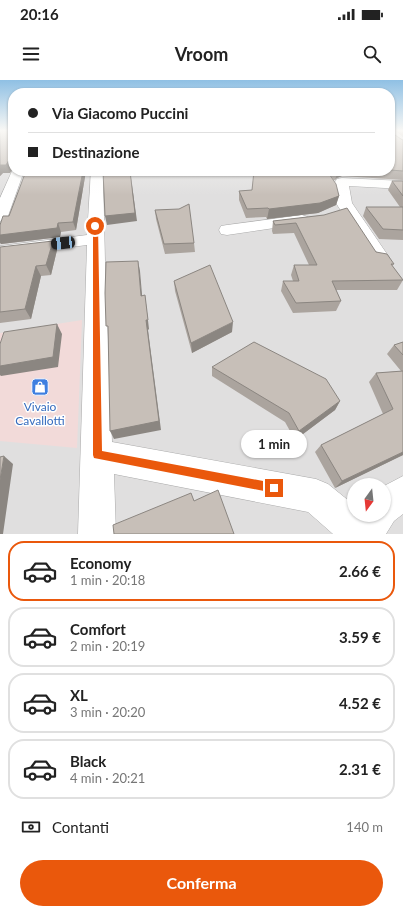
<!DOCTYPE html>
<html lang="it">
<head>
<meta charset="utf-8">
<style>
	:root { --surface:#fff; --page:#f2f2f2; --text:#222; --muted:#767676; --line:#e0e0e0; --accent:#ea580c }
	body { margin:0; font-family:Lato,sans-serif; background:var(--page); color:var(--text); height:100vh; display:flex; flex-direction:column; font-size:15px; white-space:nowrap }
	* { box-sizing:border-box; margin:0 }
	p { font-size:13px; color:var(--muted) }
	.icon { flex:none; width:22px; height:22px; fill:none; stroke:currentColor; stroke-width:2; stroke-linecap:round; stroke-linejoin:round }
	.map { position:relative; height:454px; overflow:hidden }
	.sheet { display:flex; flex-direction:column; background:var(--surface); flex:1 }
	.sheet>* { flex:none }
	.guide { position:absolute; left:8px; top:8px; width:387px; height:88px; border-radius:16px; box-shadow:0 1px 3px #0004; display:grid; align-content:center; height:88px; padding:0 20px; background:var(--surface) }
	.needle { width:26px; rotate:195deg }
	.fabs { position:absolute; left:347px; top:398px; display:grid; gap:8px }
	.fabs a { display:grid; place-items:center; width:44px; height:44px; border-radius:50%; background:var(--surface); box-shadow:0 1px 3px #0004; font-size:20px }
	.end { position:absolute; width:18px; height:18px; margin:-9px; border:5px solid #ea580c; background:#fff; box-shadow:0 0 0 2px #fff }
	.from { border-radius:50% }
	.bubble { position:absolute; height:28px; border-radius:14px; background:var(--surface); box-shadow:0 1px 3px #0004; font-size:13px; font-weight:700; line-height:28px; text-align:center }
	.car { position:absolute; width:12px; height:24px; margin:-12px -6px; border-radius:5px; box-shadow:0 0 3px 1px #0007; background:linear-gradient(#222 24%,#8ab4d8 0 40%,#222 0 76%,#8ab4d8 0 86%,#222 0) }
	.guide b { display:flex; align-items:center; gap:14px; height:38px; font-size:15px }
	.guide b+b { border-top:1px solid var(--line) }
	.guide i { width:10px; height:10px; background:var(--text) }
	ul { padding:7px 0 0; list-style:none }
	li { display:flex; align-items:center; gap:12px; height:60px; margin:0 8px 6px; padding:0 12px; border:2px solid var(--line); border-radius:16px }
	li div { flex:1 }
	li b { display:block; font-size:15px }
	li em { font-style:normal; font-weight:700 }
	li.selected { border-color:var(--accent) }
	li>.icon { width:36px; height:36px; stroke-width:1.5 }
	.pay { display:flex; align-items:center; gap:10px; height:44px; padding:0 20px; font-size:15px }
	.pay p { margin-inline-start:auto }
	.button { display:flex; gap:8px; margin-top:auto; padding:8px 20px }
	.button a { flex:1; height:46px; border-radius:24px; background:var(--accent); color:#fff; font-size:16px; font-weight:700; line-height:46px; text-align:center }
	.status { display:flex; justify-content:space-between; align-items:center; height:28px; padding:0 20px; background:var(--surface); direction:ltr }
	.status svg { height:11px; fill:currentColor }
	header { display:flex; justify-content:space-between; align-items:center; height:52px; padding:0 20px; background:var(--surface); font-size:18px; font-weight:700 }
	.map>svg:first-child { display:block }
	.residential { fill:#e0dfdf; fill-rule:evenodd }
	.commercial { fill:#f2dad9 }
	.education { fill:#ffffe5 }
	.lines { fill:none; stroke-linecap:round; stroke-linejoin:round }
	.minor-casing { stroke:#a9a9a9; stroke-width:1 }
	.minor { fill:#fff; fill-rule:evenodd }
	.wall { fill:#aba49e }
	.shaded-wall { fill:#8b8681 }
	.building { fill:#c7bfb8; stroke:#8b8681 }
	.route { fill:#ea580c }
	.labels { text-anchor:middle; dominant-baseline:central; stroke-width:3; stroke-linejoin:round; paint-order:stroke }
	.near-shop-label { font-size:12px; fill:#366cbe; stroke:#fff }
</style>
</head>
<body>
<div class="status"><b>20:16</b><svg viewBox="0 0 49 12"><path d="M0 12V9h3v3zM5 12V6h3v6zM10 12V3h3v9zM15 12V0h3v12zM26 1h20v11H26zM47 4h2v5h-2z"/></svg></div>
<header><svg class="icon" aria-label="menu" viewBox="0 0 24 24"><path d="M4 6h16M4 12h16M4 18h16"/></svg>Vroom<svg class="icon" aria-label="search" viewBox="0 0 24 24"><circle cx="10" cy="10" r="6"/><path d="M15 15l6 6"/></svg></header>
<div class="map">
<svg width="403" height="454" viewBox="0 0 403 454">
	<rect width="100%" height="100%" fill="#f2efe9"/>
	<path class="residential" d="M0,51h13v40h377v-40h13v403h-403zM354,405h30v30h-30z"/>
	<path class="commercial" d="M82,240l-5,128 -77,-7v-108z"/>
	<path class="education" d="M147,91h82v5l-84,-1z"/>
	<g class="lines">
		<defs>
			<path id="minor" d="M13,89v2h11l-16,45 -2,3 -6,2v-23z
				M91,91h12l2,91 7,180 204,37 12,5 26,21v10h30v-29l19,-10v38l-9,7 -8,13h-53l-25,-22 -194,-38 2,60h-38l9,-289 -87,11v-10l87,-11z
				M342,98l61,3v8l-54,-3 3,17 37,54 -2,4 -7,2 -7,-2 -37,-58 -1,-21 2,-3z
				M302,135l6,2 2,3 -2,3 -81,12 -6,-1 -2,-4 2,-4 6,-1z"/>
		</defs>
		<use href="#minor" class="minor-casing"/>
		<use href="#minor" class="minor"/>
	</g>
	<path class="wall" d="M0,51h13v37l-3,5h-7l-3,3z
		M390,51l11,8 2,1v40l-61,-4 -5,2 -2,2h-2l6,16 -3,9 -18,8 -51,6 -1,-2 -20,1 -7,-18v-9l13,-1 2,-19h136z
		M396,51h7v6z
		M86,91l-10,59 -15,2 -1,5 -59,7 8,-28z
		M392,101h11v59l-24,-1 -16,-23 3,-9h34l-12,-17z
		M155,130l39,33 1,9 -30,2 -9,-35z
		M324,135l70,49 -2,2 11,14 -6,10h-61l5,11 -5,10 -43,2 -12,-22 2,-10h10l-2,-6 3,-10h15l-15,-32 -21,1 -1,-3 1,-10z
		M0,167l57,3 -6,25 -10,1 -10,43 -31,4z
		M174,201l58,51 -40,21 -17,-62z
		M403,262v113l-68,33 -20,-36 6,-7 62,-31 -14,-32 7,-9 25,-2 -14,-17 7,-9z
		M212,287l128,34 -5,9 -40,30 -10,-18 -73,-46z"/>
	<path class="shaded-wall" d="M9,80l4,8 -3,5h-7l-3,3v-11z
		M83,91h3l-10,59 -3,-8z
		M130,91l7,50 -30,4 -2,-9z
		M338,91h6l-2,5 -5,2 -2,2z
		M339,116l-3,9 -18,8 -51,6 2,-10z
		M58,143l3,9 -1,5 -59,7 -1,-1v-8z
		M53,161l4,9 -6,25 -5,-10z
		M138,181l2,10 3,35 -2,-10z
		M36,186l5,10 -10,43 -6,-10z
		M145,215l4,34 -1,1 13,100 -47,9 -4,-8 36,-111z
		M233,242l-1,10 -40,21 -1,-10z
		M57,244l5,10 -4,33 -57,9 -1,-1v-9z
		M340,321l-5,9 -40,30 4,-9z
		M403,372v3l-68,33 7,-7z
		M4,376l9,8 -10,70h-3v-54z"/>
	<path class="building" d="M0,51h13v31h-2l-2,-2 -3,5h-6z
		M390,51h2v2l9,6 2,1v31l-13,-1z
		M26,91h57l-10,51 -15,1 -1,5 -57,7v-10l3,-9h6z
		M103,91h27l5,42 -30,3z
		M254,91h73l9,13 3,12 -19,7 -51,6 -1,-1 -21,1 -8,-18 13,-1z
		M392,101h11v15z
		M189,124l5,39 -30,1 -9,-34 24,-1z
		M366,127h37v23l-20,-1z
		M347,128l29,44 11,2 7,10h-3l12,16 -71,1 9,20 -45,2 -13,-22h16l-5,-16h23l-21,-42 -21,2 -2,-4 51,-6z
		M53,161l-7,24 -10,1 -11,43 -25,3v-65z
		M138,181l3,35 4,-1 3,25h-2l13,101 -49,10 -2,-105h-2l-1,-33 1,-31z
		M210,185l23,57 -42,21 -17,-62z
		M57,244l-4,33 -53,9v-22l4,-12z
		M254,262l72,37 14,22 -41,30 -10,-18 -77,-46z
		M403,262v13l-9,-10z
		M403,291v81l-61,29 -21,-36 72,-36 -17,-36z
		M4,376l-4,24v-23z
		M218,410l16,44h-120l-1,-9 78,-32 3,8z"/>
	<linearGradient id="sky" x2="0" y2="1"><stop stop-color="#8fc0e4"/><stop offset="0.44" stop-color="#f9f8f5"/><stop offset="1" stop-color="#f9f8f5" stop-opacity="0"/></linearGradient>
	<rect width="403" height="115" fill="url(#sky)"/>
	<path class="route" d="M95,144l3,2 4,225 172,32 4,1 1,4 -1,3 -4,2 -180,-35 -1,-3v-229z"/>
	<defs>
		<symbol id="shop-square" viewBox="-11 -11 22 22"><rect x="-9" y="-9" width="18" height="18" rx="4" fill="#3f7fe0" stroke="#fff"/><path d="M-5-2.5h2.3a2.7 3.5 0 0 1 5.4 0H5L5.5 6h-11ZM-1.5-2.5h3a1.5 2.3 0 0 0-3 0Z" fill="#fff"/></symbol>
	</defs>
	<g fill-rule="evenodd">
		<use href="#shop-square" x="30" y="297" width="20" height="20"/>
	</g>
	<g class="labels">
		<g class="near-shop-label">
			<text x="40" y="326">Vivaio<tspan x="40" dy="14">Cavallotti</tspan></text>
		</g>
	</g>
</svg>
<div class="fabs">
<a><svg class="needle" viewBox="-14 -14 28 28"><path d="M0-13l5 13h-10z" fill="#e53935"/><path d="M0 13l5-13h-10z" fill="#767676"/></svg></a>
</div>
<i class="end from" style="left:95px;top:146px"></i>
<i class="end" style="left:274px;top:408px"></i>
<div class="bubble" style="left:241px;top:350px;width:66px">1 min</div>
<i class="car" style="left:63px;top:163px;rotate:264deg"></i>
<div class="guide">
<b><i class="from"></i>Via Giacomo Puccini</b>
<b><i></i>Destinazione</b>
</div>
</div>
<section class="sheet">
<ul>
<li class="selected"><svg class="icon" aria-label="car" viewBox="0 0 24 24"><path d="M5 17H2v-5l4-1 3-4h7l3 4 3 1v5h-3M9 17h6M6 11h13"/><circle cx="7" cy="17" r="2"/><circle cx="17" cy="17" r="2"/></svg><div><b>Economy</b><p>1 min · 20:18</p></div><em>2.66 €</em></li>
<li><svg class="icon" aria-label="car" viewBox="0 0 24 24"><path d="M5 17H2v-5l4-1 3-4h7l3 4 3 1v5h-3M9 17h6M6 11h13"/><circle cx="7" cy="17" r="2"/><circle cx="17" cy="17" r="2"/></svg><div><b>Comfort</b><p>2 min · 20:19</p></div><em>3.59 €</em></li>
<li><svg class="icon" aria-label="car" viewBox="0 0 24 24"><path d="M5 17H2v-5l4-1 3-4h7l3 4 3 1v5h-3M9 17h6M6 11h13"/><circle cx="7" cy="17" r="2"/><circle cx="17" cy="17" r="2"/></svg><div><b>XL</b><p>3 min · 20:20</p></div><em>4.52 €</em></li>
<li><svg class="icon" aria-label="car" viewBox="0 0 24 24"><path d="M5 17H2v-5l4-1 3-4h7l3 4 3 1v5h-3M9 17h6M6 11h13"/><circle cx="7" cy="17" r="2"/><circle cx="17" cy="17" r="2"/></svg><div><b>Black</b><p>4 min · 20:21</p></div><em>2.31 €</em></li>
</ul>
<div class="pay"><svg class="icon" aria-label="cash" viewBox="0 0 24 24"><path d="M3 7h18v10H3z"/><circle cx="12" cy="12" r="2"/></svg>Contanti<p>140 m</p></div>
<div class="button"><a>Conferma</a></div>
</section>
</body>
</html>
